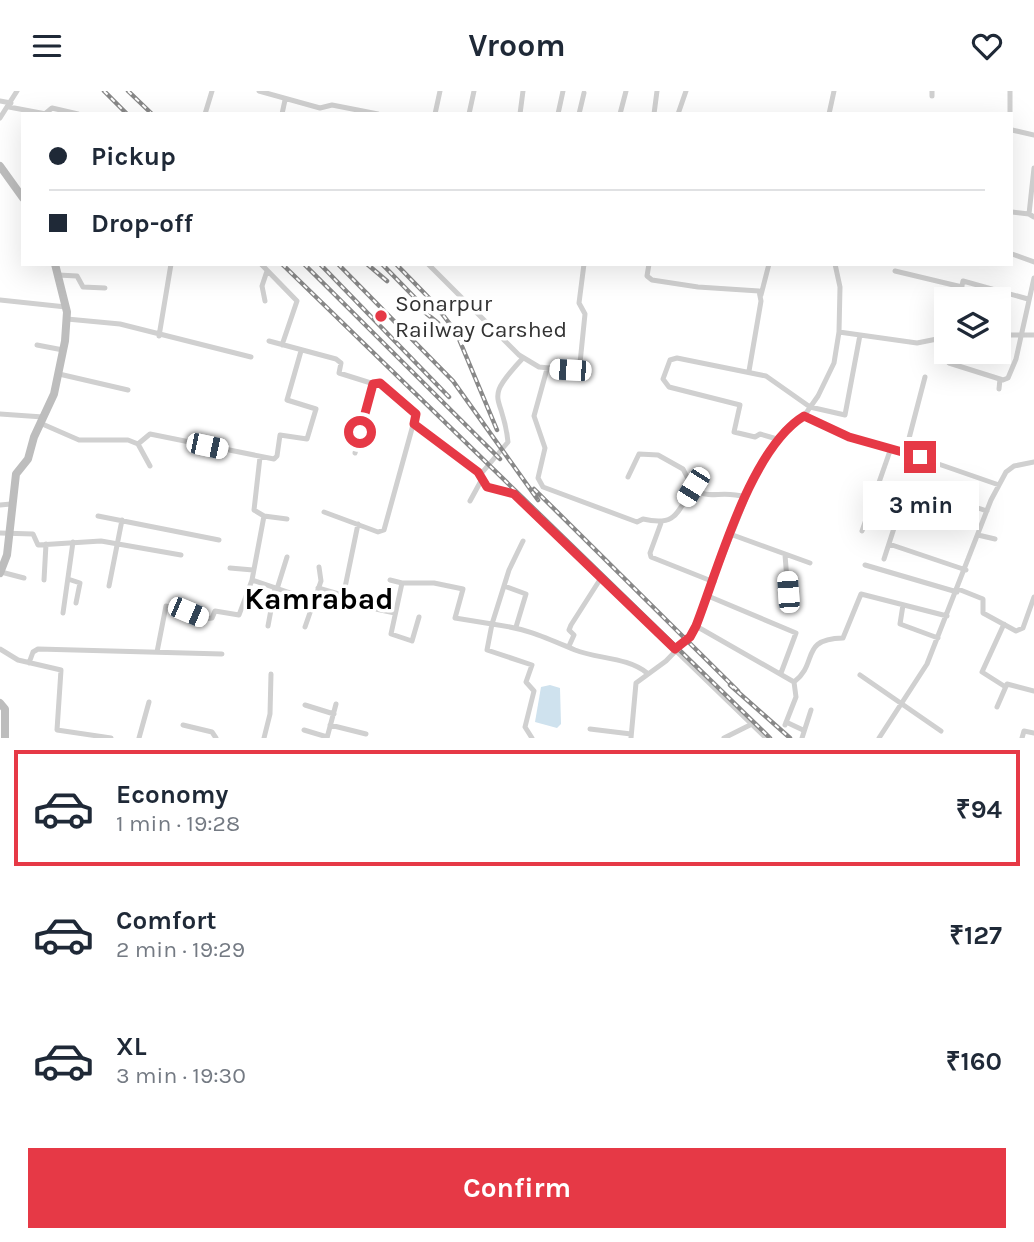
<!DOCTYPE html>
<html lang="en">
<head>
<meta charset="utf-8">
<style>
	:root { --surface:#fff; --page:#f2f2f3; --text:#1f2937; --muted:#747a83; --line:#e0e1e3; --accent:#e63946 }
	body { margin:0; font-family:Karla,sans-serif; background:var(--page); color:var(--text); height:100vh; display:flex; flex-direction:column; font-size:26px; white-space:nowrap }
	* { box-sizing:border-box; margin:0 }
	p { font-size:23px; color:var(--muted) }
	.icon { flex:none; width:38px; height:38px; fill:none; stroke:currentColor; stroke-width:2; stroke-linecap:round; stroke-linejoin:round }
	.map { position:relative; height:647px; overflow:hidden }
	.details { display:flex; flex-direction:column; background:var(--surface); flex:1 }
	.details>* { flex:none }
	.hud { position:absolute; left:21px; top:21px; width:992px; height:154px; border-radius:0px; box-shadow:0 7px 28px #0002; display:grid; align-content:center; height:154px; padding:0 28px; background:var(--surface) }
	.fabs { position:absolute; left:934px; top:196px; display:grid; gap:14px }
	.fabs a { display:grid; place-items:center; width:77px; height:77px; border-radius:0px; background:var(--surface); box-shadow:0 7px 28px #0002; font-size:35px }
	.end { position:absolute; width:32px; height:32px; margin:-16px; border:9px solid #e63946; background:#fff; box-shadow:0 0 0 4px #fff }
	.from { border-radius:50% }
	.bubble { position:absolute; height:49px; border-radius:0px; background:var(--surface); box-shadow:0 7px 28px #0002; font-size:23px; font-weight:700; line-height:49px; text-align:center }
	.car { position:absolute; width:21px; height:42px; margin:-21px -10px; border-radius:9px; box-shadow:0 0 5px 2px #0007; background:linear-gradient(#fff 24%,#345 0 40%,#fff 0 76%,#345 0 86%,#fff 0) }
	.hud b { display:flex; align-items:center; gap:24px; height:66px; font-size:26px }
	.hud b+b { border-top:2px solid var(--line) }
	.hud i { width:18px; height:18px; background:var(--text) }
	ul { padding:12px 0 0; list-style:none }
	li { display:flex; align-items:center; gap:21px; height:116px; margin:0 14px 10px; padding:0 14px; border:4px solid transparent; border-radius:0px }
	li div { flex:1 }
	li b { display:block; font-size:26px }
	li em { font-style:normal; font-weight:700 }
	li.on { border-color:var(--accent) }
	li>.icon { width:63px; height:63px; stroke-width:1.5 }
	.primary-button { display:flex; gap:14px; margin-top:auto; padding:14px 28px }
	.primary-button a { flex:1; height:80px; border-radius:0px; background:var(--accent); color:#fff; font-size:28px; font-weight:700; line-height:80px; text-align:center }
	header { display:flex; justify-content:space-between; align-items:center; height:91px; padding:0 28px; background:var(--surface); font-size:32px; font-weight:700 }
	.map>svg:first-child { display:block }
	.water { fill:#cfe2ee }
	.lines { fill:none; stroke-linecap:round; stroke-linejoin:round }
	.street { stroke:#d0d0d0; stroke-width:5 }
	.secondary { stroke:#bdbdbd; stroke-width:8 }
	.rail-casing { stroke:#888; stroke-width:4.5 }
	.rail { stroke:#fff; stroke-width:2; stroke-dasharray:5; stroke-linecap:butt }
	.route { stroke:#e63946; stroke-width:9 }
	.poi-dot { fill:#e63946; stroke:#fff; stroke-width:2.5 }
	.labels { text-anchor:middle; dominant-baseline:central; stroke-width:7; stroke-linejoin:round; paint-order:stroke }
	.poi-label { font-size:23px; fill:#333; stroke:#fff; text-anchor:start }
	.district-label { font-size:30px; font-weight:bold; fill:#000; stroke:#fff }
</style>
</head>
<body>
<header><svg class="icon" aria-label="menu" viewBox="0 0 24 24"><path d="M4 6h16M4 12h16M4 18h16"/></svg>Vroom<svg class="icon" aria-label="heart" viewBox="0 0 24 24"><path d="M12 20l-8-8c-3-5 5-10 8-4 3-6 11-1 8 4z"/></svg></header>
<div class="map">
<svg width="1034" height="647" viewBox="0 0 1034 647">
	<rect width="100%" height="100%" fill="#fff"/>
	<path class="water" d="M550,594l10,3 1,36 -4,4 -22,-6 6,-35z"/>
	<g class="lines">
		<path class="street" d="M259,0l61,17 12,-3 46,9
			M932,5v-5
			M0,10l11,2
			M9,16l37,7
			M46,22l6,-5 26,6
			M205,23l7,-23
			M282,23l3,-14
			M435,23l5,-23
			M469,23l5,-23
			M520,23l3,-23
			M558,23l5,-23
			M579,23l5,-21
			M620,23l6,-23
			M654,23l3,-23
			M678,23l8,-23
			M829,23l5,-23
			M1010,23v-23
			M0,27l17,-27
			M1012,39l22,5
			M1034,77l-5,46 5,3
			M1012,121l17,2
			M1012,163l22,8
			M261,173l36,37 -15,44
			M428,173l91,91 20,12 31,3 10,-7 5,-49 -6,-11 5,-39
			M649,173l-2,12 5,4 46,7 61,4 2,10 -12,70
			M835,173l5,23 -1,45
			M895,180l67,16
			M58,184l19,1 6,11 22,1
			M761,204l8,-31
			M959,208l4,-18 65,18
			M0,209l66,7
			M265,210l-3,-15 5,-15
			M67,228l53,5 131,33
			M999,244h35
			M159,245l12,-72
			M269,250l67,18 5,4 -2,10 35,11 6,-2 36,32 -32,116 -6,2 -54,-20
			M37,254l26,5
			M949,272l54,17 5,-2 8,-19 18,-81
			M547,278l-13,47 11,32 -7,30 5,9 94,35 6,-3c34,8 34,-7 50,-32
			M59,283l69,16
			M999,298l1,-10
			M0,323l43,3
			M804,325l45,21 52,14 6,-5 18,-69
			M40,332l39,17h49l10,4 12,-10 124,25 3,-3 3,-21 27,4 9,-30 -29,-9 14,-49
			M414,333l64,48 9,15 27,7 252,244
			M777,348l-17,-5 -5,3 -21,-5 6,-27 -71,-18 -6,-8 7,-19 7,-2 89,18 44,31 35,8 15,-80
			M138,353l12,22
			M901,360l98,34
			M355,362l19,-69
			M260,366l-6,53 10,6
			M480,384l28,-33c-5,-50 -27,-39 15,-84
			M628,386l11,-23 19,1 25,14c19,41 30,18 62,28
			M927,400l60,20
			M470,410l12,-22
			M0,414l11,-1
			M870,419l26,12 -12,37
			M98,425l121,24
			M287,428l-23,-3 -12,64 62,21
			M896,431l5,-14
			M661,432l-11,30 1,4 63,25
			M358,433l-16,78 53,11
			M862,440l29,-83
			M0,442l33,1 5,11 63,-4 80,14
			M730,443l80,29
			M978,444l17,4
			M889,453l77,26
			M785,464l3,37
			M865,474l92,27
			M230,477l23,2
			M1,481l23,6
			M68,488l12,4 -4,20
			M44,489l2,-36
			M390,489l12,3
			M109,495l13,-66
			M504,495l22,8 -10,33
			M318,497l24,7
			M277,498l10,-32
			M958,498l25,10v14l33,18 7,-3 11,-31
			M708,505l88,37 -15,40
			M903,514l-3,19 38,14
			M63,522l10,-71
			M419,526l-7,24 -21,-7 11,-51h32l29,6 -8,29 37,6 17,-54 14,-29
			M1004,533l-22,48 22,14
			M268,535l7,-38
			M696,535l98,56 2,15 -11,28
			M305,536l16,-46 -2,-14
			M569,555l5,-11 -5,-5 2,-5 30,-47
			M0,558l18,11 43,10 -4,60 54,8
			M157,561l9,-46 39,13 7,-1 3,-7 24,4 13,-35
			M29,572l4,-11 5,-3 184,5
			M860,584l81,56
			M794,591c25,-19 5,-43 49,-44l18,-44 86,22
			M305,614l29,9
			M997,616l10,-23 27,7
			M786,631l17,8
			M183,634l29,7 4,6
			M330,634l36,9
			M590,638l41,5
			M304,639l23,7
			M139,647l10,-36
			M264,647l6,-24 1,-40
			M327,647l9,-34
			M532,647l-7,-11 9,-36 -8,-9 6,-17 -45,-15 5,-26c36,5 50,12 83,26 23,9 52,7 72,23
			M631,647l5,-55 30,-22 26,-27 64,-161 29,-44 19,-13 14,-20 16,-33 5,-31 78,11 30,-6
			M724,647l28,-14
			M802,647l9,-28
			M879,647l48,-74 64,-164 15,-28 8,-6 20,-4
			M1022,647l2,-7 10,2"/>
		<path class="secondary" d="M0,75l23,32
			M0,482l7,-18 9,-81 12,-15 6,-22 20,-43 11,-53 2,-29 -12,-48
			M0,612l5,6v29"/>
		<defs>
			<path id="rail" d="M104,0l23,23
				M128,0l24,23
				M282,173l488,474
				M304,173l196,195
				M320,173l129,133
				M338,173l115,117 85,119
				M367,173l20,17
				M382,173l39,40
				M396,173l37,38 23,30 41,98
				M411,210l27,22
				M534,398l204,202
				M730,594l60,53"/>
		</defs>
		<use href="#rail" class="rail-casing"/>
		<use href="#rail" class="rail"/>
	</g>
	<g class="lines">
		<path class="route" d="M360,341l13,-48 7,-1 36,31 -2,10 64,48 9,15 27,7 161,155 15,-12 6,-11c23,-59 54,-177 108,-210l45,21 71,20"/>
	</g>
	<circle class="poi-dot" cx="381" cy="225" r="7"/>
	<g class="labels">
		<g class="poi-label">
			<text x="395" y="212">Sonarpur<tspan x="395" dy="26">Railway Carshed</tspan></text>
		</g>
		<g class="district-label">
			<text x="319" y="508">Kamrabad</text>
		</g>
	</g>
</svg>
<div class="fabs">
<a><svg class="icon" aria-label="layers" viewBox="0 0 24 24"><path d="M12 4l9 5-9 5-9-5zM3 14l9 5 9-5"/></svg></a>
</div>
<i class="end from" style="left:360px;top:341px"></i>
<i class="end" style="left:920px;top:366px"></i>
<div class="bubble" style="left:863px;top:390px;width:116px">3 min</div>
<i class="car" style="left:570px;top:279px;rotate:273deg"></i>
<i class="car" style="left:207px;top:355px;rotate:102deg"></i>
<i class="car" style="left:693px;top:396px;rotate:212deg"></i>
<i class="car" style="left:788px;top:501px;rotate:356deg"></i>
<i class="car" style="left:188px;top:521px;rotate:113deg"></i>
<div class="hud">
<b><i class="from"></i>Pickup</b>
<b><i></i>Drop-off</b>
</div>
</div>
<section class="details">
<ul>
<li class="on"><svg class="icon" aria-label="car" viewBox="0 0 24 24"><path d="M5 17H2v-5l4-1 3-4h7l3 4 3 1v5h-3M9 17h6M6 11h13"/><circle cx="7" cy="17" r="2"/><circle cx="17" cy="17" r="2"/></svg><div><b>Economy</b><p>1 min · 19:28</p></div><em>₹94</em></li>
<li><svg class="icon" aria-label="car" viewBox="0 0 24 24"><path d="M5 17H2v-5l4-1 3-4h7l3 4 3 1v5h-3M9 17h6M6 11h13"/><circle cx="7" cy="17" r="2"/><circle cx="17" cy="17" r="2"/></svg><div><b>Comfort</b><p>2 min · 19:29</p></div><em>₹127</em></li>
<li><svg class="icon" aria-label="car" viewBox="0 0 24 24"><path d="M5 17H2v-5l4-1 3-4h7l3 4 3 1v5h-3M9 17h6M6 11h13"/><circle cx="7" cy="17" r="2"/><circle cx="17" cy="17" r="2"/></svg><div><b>XL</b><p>3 min · 19:30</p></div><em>₹160</em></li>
</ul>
<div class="primary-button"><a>Confirm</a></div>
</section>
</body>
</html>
